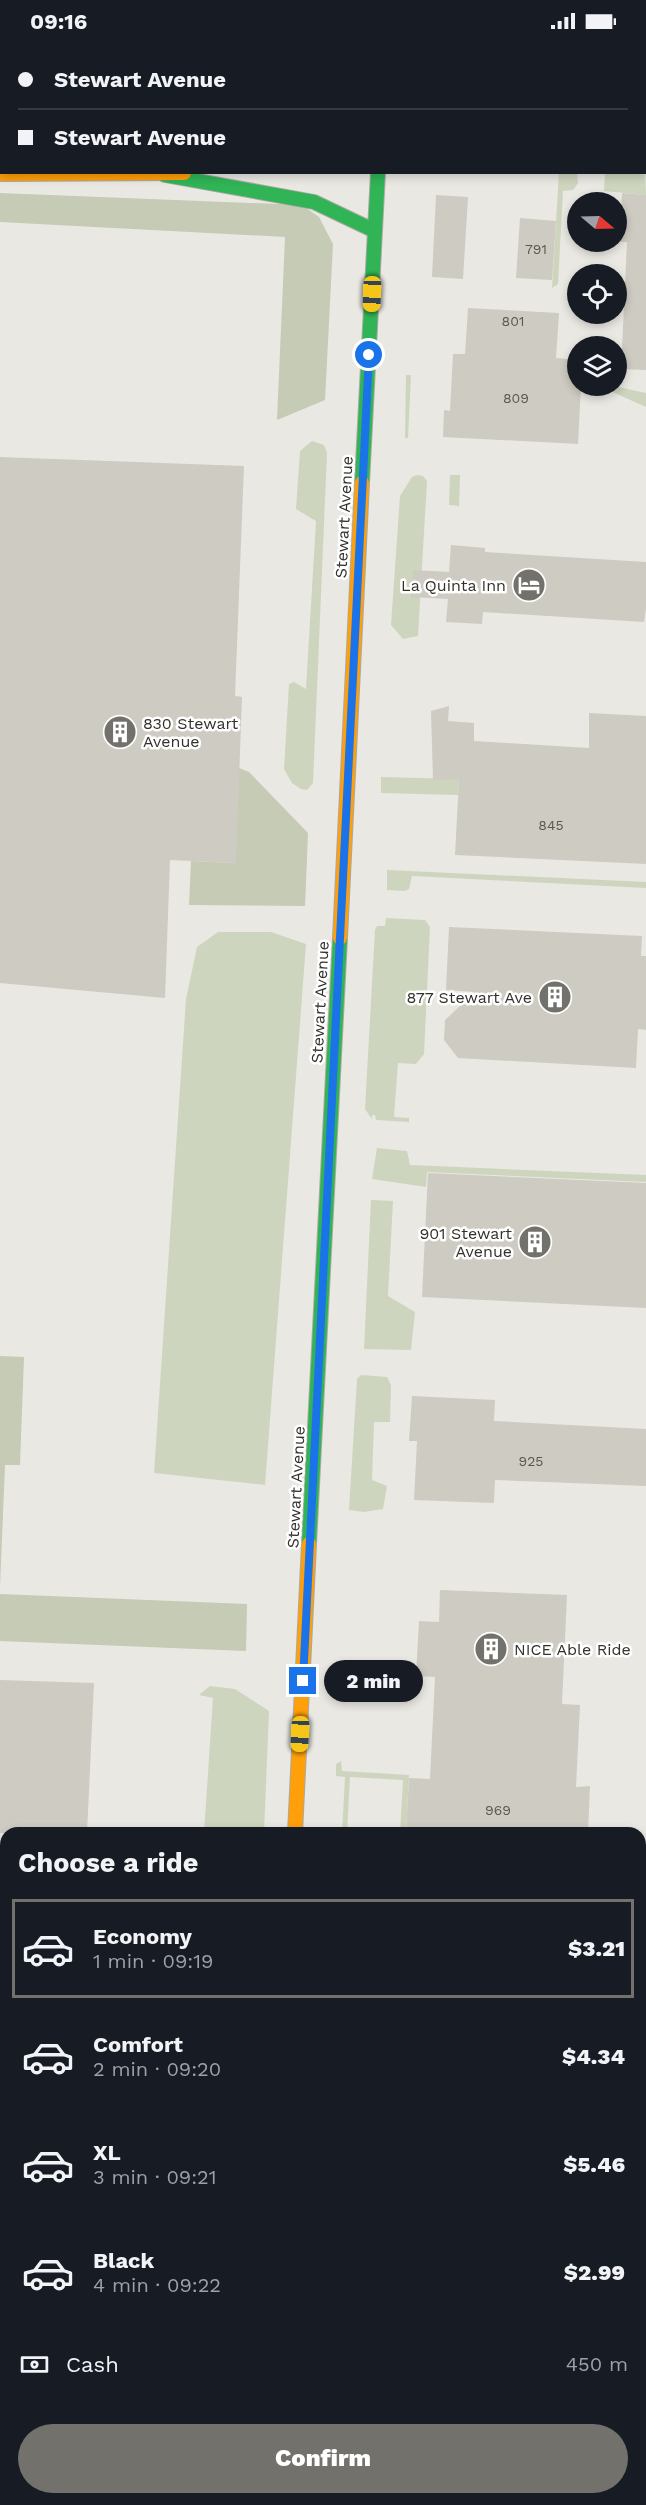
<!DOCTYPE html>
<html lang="en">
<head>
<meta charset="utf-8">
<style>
	:root { --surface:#171b24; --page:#242831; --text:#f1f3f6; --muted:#9ea1a6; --line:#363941; --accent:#72716c }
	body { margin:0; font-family:"Work Sans",sans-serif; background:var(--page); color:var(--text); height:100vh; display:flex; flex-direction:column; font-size:22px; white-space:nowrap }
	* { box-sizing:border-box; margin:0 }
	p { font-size:20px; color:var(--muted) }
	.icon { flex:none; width:33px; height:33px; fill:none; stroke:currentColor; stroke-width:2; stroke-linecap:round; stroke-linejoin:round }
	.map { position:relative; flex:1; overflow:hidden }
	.panel { position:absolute; left:0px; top:1785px; width:646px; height:678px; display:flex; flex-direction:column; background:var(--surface); border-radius:18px 18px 0 0; box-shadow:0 3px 9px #0003 }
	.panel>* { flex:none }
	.hud { position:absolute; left:0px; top:0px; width:646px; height:132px; box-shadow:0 3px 9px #0003; display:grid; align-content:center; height:132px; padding:0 18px; background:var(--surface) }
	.needle { width:39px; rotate:109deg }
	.fabs { position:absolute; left:567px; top:150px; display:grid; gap:12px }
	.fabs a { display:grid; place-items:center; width:60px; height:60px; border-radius:50%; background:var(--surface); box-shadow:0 3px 9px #0003; font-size:30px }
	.end { position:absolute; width:27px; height:27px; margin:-14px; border:8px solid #1a73e8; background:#fff; box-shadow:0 0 0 3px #fff }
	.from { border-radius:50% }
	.bubble { position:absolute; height:42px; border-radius:21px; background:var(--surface); box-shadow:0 3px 9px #0003; font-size:20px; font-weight:800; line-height:42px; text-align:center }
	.car { position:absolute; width:18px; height:36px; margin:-18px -9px; border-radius:8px; box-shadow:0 0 4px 2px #0007; background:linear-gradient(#f5c518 24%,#345 0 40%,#f5c518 0 76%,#345 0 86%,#f5c518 0) }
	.hud b { display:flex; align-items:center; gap:21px; height:57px; font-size:22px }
	.hud b+b { border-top:2px solid var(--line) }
	.hud i { width:15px; height:15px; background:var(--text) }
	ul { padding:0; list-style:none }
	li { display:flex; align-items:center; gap:18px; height:99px; margin:0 12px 9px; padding:0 6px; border:3px solid transparent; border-radius:0px }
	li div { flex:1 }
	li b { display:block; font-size:22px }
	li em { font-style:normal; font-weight:800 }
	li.active { border-color:var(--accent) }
	li>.icon { width:54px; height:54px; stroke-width:1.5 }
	h2 { padding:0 18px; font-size:27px; line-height:72px }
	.pay { display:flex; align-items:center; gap:15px; height:66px; padding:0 18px; font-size:22px }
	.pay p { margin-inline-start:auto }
	.cta { display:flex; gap:12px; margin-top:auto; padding:12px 18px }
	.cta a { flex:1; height:69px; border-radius:36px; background:var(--accent); color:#fff; font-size:24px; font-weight:800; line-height:69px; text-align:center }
	.status { display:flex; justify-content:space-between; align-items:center; height:42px; padding:0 30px; background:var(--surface); direction:ltr }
	.status svg { height:16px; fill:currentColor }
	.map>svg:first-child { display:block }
	.green { fill:#ced5be }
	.forest { fill:#c5cbb5 }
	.building { fill:#cecbc2 }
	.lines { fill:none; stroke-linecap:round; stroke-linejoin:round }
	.street-casing { stroke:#aaa9a4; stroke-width:22 }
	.fast-casing { stroke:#aaa9a4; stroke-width:16 }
	.slow-casing { stroke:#aaa9a4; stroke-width:16 }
	.jam-casing { stroke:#aaa9a4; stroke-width:16 }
	.street { stroke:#fcfcfb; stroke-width:20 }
	.fast { stroke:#30b455; stroke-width:14 }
	.slow { stroke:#ff9f0a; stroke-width:14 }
	.jam { stroke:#e5322d; stroke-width:14 }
	.route { stroke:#1a73e8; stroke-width:8 }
	.labels { text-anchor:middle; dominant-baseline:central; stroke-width:5; stroke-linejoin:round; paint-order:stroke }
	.number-label { font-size:14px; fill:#595852 }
	.street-label { font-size:16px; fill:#32312c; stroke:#fff }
	.poi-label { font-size:16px; fill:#32312c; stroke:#fff; text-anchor:end }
</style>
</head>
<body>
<div class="status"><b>09:16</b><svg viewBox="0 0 49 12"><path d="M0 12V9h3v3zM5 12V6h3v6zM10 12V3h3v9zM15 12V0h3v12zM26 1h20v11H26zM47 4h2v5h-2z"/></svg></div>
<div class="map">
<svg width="646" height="2463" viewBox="0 0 646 2463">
	<rect width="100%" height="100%" fill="#eae8e2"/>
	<path class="green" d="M645,125l1,28 -42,-4 1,-18 40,-1z
		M559,131l18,1 1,9 -5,7 -10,1 -5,93 -6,4z
		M406,333h5l-3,63h-3z
		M599,344h15l32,7v14z
		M312,399l12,4 3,8 -14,330 -6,7 -6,-1 -9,-6 -8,-14 5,-85 5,-2 12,7 10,-168 -20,-12 4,-58z
		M417,433l6,1 4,5 -9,155 -15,3 -12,-14 9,-129 12,-19z
		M450,433h10l-1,31 -10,-1z
		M381,735l78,2 -1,16 -77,-2z
		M387,828l259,12v6l-234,-12 -3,13 -4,2 -18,-1z
		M386,876l39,2 5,7 -6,127 -8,10 -18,-1 -4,54 15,1v4l-33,-2 -1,-5h-3v4l-7,-10 10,-179 2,-4h8z
		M218,890h53l35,12 -41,541 -111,-12 32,-474 11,-52z
		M377,1106l30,3 3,14 236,10v7l-219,-10 -1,15 -54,-8z
		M371,1158l22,1 -5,95 27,16 -4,38 -47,-1z
		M361,1333l26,2 4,8 -1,37h-16l-2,58 15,6 -4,23 -19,3 -15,-2 8,-131z
		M210,1644l25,3 34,22 -5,122h-60l9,-135 -14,-3z
		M341,1719l1,10 67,4 -3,58h-6l3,-53 -53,-3 -3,56h-5l3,-56 -9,-1v-12z"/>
	<path class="forest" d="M0,151l302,12 17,12 14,27 -8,156 -48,20 8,-183 -285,-15z
		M239,726l10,4 59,61 -3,73 -116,-1 2,-44 44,2z
		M0,1314l24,1 -4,108h-15l-5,122z
		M0,1552l247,10 -1,47 -246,-10z
		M0,2408h6v44h-6z
		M93,2457h134l-9,6h-12z"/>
	<path class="building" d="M622,151l24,2v175l-25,-1 6,-127h-7z
		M436,153l32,2 -5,82 -31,-2z
		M520,176l36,3 -4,59 -36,-2z
		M468,266l91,5 -3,45 22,2v26h3l-3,58 -135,-7 1,-27 6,1 3,-57h12z
		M0,415l244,9 -9,230 7,1 -6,166 -66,-3 -5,138 -165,-15z
		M451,503l34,3v4l161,10v46l-2,14 -161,-10 -1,12 -36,-2 2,-23 -37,-2 2,-27 36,2z
		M449,664l-1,15 26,2v18l115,7v-35l57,3v148l-191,-9 4,-76 -26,1 -2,-69z
		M449,885l193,9 -1,20h5v74l-8,-1 -2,39 -178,-10 -14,-18 1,-20 30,-28 -29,-2z
		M428,1131l218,10v125l-224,-11z
		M412,1354l83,4 -1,21 152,8v57l-151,-6 -1,23 -80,-3 3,-59h-8z
		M440,1548l127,5 -5,109 18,1 -4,82 14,-1 -2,47h-182l3,-55 21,1 5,-102 -19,-1 3,-55 20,1z
		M0,1638l94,3 -7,150h-87z"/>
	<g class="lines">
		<defs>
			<path id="street" d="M645,81h1
				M645,108h1"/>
			<path id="fast" d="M377,0v2
				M398,0v2
				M165,133l149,27 61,29
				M362,441l16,-311
				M309,1502l31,-606"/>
			<path id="slow" d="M0,80h2
				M0,132l184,-1
				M340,896l22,-455
				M295,1791l14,-289
				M262,2457v6"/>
			<path id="jam" d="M0,2056h6"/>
		</defs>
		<use href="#street" class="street-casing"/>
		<use href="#fast" class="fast-casing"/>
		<use href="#slow" class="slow-casing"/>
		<use href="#jam" class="jam-casing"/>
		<use href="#street" class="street"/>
		<use href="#fast" class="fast"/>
		<use href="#slow" class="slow"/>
		<use href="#jam" class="jam"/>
	</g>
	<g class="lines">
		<path class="route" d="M303,1639l66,-1326"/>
	</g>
	<defs>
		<symbol id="hotel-disc" viewBox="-11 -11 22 22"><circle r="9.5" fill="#72716c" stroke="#fff"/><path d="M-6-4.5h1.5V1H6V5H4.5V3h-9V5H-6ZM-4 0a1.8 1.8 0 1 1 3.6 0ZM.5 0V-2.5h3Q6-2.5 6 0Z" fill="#fff"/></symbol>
		<symbol id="building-disc" viewBox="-11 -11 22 22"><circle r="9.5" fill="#72716c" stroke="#fff"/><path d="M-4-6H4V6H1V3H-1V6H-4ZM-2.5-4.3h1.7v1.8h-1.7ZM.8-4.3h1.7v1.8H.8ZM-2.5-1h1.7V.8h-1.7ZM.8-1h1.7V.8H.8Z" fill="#fff"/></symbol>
	</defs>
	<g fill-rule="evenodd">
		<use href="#hotel-disc" x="510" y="524" width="38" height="38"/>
		<use href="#building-disc" x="101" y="671" width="38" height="38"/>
		<use href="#building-disc" x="536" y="936" width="38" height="38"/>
		<use href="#building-disc" x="516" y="1181" width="38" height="38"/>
		<use href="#building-disc" x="472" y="1588" width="38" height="38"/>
	</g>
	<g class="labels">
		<g class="number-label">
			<text x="536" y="207">791</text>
			<text x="513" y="279">801</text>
			<text x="516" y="356">809</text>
			<text x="551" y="783">845</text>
			<text x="531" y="1419">925</text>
			<text x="498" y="1768">969</text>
		</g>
		<g class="street-label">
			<text transform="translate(344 475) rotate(-87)">Stewart Avenue</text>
			<text transform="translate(320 960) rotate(-87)">Stewart Avenue</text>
			<text transform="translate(296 1445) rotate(-87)">Stewart Avenue</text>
		</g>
		<g class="poi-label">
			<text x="506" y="543">La Quinta Inn</text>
			<text x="143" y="681" text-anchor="start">830 Stewart<tspan x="143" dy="18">Avenue</tspan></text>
			<text x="532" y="955">877 Stewart Ave</text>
			<text x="512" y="1191">901 Stewart<tspan x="512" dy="18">Avenue</tspan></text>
			<text x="514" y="1607" text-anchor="start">NICE Able Ride</text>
		</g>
	</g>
</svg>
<div class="fabs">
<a><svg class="needle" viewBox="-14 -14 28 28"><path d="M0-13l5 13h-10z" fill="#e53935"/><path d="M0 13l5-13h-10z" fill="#9ea1a6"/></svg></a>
<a><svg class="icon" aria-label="locate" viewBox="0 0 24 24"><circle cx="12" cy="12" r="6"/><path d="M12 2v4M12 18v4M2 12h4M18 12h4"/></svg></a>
<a><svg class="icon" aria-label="layers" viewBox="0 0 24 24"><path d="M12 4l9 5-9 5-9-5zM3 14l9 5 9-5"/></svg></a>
</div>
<i class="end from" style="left:369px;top:313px"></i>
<i class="end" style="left:303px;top:1639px"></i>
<div class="bubble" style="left:324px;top:1618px;width:99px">2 min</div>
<i class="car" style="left:372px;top:252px;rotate:182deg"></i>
<i class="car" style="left:300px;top:1692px;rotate:183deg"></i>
<div class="hud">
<b><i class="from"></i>Stewart Avenue</b>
<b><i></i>Stewart Avenue</b>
</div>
<section class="panel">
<h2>Choose a ride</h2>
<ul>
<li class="active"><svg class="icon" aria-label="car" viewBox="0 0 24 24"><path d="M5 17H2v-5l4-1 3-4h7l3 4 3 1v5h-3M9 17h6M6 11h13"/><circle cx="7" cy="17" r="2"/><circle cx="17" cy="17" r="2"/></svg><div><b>Economy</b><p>1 min · 09:19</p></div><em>$3.21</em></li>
<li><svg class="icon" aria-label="car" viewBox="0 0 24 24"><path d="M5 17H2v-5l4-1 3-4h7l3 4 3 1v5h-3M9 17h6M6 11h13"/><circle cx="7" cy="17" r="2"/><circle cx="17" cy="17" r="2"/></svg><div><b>Comfort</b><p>2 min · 09:20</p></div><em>$4.34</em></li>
<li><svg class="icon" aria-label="car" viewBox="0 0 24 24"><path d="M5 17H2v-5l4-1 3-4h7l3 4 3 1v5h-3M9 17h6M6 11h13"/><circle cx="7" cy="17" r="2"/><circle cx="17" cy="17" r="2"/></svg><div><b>XL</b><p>3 min · 09:21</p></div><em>$5.46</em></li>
<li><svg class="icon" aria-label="car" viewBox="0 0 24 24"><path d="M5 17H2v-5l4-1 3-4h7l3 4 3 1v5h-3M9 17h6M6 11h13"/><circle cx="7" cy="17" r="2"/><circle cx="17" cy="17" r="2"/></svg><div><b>Black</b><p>4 min · 09:22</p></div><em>$2.99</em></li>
</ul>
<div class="pay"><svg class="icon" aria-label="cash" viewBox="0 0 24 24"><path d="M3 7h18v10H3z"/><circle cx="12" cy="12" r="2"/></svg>Cash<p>450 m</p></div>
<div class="cta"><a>Confirm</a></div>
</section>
</div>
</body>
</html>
